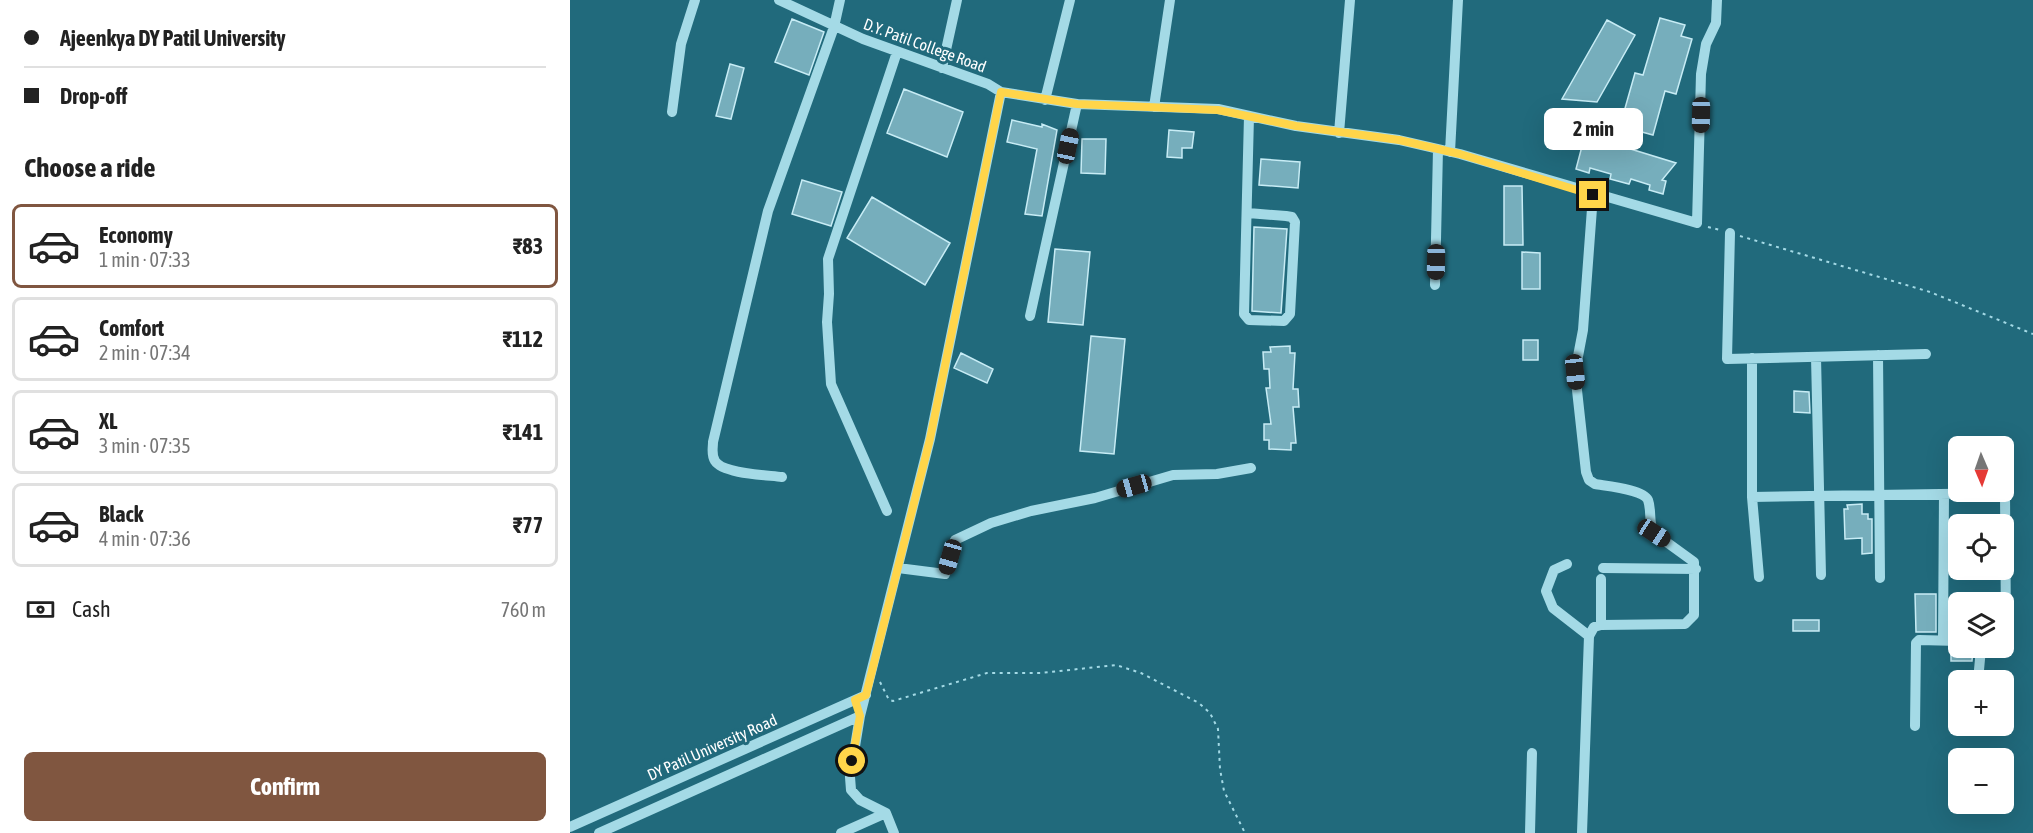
<!DOCTYPE html>
<html lang="en">
<head>
<meta charset="utf-8">
<style>
	:root { --surface:#fff; --page:#f6f6f6; --text:#222; --muted:#767676; --line:#e0e0e0; --accent:#805640 }
	body { margin:0; font-family:"Asap Condensed",sans-serif; background:var(--page); color:var(--text); height:100vh; display:flex; flex-direction:column; font-size:22px; white-space:nowrap }
	* { box-sizing:border-box; margin:0 }
	p { font-size:20px; color:var(--muted) }
	.icon { flex:none; width:33px; height:33px; fill:none; stroke:currentColor; stroke-width:2; stroke-linecap:round; stroke-linejoin:round }
	.map { position:relative; flex:1; overflow:hidden }
	.side { display:flex; flex-direction:column; background:var(--surface); width:570px }
	.side>* { flex:none }
	.hud { display:grid; align-content:center; height:132px; padding:0 24px; background:var(--surface) }
	.needle { width:39px; rotate:178deg }
	.fabs { position:absolute; left:1378px; top:436px; display:grid; gap:12px }
	.fabs a { display:grid; place-items:center; width:66px; height:66px; border-radius:9px; background:var(--surface); box-shadow:0 6px 24px #0002; font-size:30px }
	.end { position:absolute; width:27px; height:27px; margin:-14px; border:8px solid #ffd54a; background:#111; box-shadow:0 0 0 3px #111 }
	.from { border-radius:50% }
	.bubble { position:absolute; height:42px; border-radius:9px; background:var(--surface); box-shadow:0 6px 24px #0002; font-size:20px; font-weight:700; line-height:42px; text-align:center }
	.car { position:absolute; width:18px; height:36px; margin:-18px -9px; border-radius:8px; box-shadow:0 0 4px 2px #0007; background:linear-gradient(#222 24%,#8ab4d8 0 40%,#222 0 76%,#8ab4d8 0 86%,#222 0) }
	.hud b { display:flex; align-items:center; gap:21px; height:57px; font-size:22px }
	.hud b+b { border-top:2px solid var(--line) }
	.hud i { width:15px; height:15px; background:var(--text) }
	ul { padding:0; list-style:none }
	li { display:flex; align-items:center; gap:18px; height:84px; margin:0 12px 9px; padding:0 12px; border:3px solid var(--line); border-radius:9px }
	li div { flex:1 }
	li b { display:block; font-size:22px }
	li em { font-style:normal; font-weight:700 }
	li.selected { border-color:var(--accent) }
	li>.icon { width:54px; height:54px; stroke-width:1.5 }
	h2 { padding:0 24px; font-size:27px; line-height:72px }
	.pay { display:flex; align-items:center; gap:15px; height:66px; padding:0 24px; font-size:22px }
	.pay p { margin-inline-start:auto }
	.button { display:flex; gap:12px; margin-top:auto; padding:12px 24px }
	.button a { flex:1; height:69px; border-radius:9px; background:var(--accent); color:#fff; font-size:24px; font-weight:700; line-height:69px; text-align:center }
	main { display:flex; flex:1; min-height:0 }
	.map>svg:first-child { display:block }
	.building { fill:#76aebc; stroke:#c7ecf5; stroke-width:1.5 }
	.lines { fill:none; stroke-linecap:round; stroke-linejoin:round }
	.path { stroke:#a4dae6; stroke-width:2; stroke-dasharray:3 4.5; stroke-linecap:butt }
	.minor { stroke:#a4dae6; stroke-width:10 }
	.route { stroke:#ffd54a; stroke-width:8 }
	.labels { text-anchor:middle; dominant-baseline:central; stroke-width:6; stroke-linejoin:round; paint-order:stroke }
	.street-label { font-size:16px; fill:#fff; stroke:#216a7c }
</style>
</head>
<body>
<main>
<section class="side">
<div class="hud">
<b><i class="from"></i>Ajeenkya DY Patil University</b>
<b><i></i>Drop-off</b>
</div>
<h2>Choose a ride</h2>
<ul>
<li class="selected"><svg class="icon" aria-label="car" viewBox="0 0 24 24"><path d="M5 17H2v-5l4-1 3-4h7l3 4 3 1v5h-3M9 17h6M6 11h13"/><circle cx="7" cy="17" r="2"/><circle cx="17" cy="17" r="2"/></svg><div><b>Economy</b><p>1 min · 07:33</p></div><em>₹83</em></li>
<li><svg class="icon" aria-label="car" viewBox="0 0 24 24"><path d="M5 17H2v-5l4-1 3-4h7l3 4 3 1v5h-3M9 17h6M6 11h13"/><circle cx="7" cy="17" r="2"/><circle cx="17" cy="17" r="2"/></svg><div><b>Comfort</b><p>2 min · 07:34</p></div><em>₹112</em></li>
<li><svg class="icon" aria-label="car" viewBox="0 0 24 24"><path d="M5 17H2v-5l4-1 3-4h7l3 4 3 1v5h-3M9 17h6M6 11h13"/><circle cx="7" cy="17" r="2"/><circle cx="17" cy="17" r="2"/></svg><div><b>XL</b><p>3 min · 07:35</p></div><em>₹141</em></li>
<li><svg class="icon" aria-label="car" viewBox="0 0 24 24"><path d="M5 17H2v-5l4-1 3-4h7l3 4 3 1v5h-3M9 17h6M6 11h13"/><circle cx="7" cy="17" r="2"/><circle cx="17" cy="17" r="2"/></svg><div><b>Black</b><p>4 min · 07:36</p></div><em>₹77</em></li>
</ul>
<div class="pay"><svg class="icon" aria-label="cash" viewBox="0 0 24 24"><path d="M3 7h18v10H3z"/><circle cx="12" cy="12" r="2"/></svg>Cash<p>760 m</p></div>
<div class="button"><a>Confirm</a></div>
</section>
<div class="map">
<svg width="1463" height="833" viewBox="0 0 1463 833">
	<rect width="100%" height="100%" fill="#216a7c"/>
	<path class="building" d="M1090,18l25,7 -4,11 11,3 -16,55 -11,-3 -12,44 -33,-9 15,-53 8,2z
		M222,19l32,13 -15,43 -34,-13z
		M1037,20l28,15 -38,67 -35,-3z
		M160,64l14,4 -13,51 -15,-3z
		M334,89l59,23 -16,45 -60,-24z
		M442,120l30,7v-3l15,6 -15,86 -17,-2 12,-65 -30,-7z
		M599,130l25,2 -2,16h-10v10l-15,-1z
		M1015,135l91,28 -14,17 4,1 -3,13 -14,-4 1,-5 -19,-6 -2,5 -19,-5 1,-5 -21,-6 -1,5 -13,-4z
		M512,139h24l-1,35 -24,-1z
		M691,159l39,3 -2,26 -39,-3z
		M232,180l40,12 -11,34 -39,-12z
		M934,186h18l1,59h-19z
		M302,197l78,46 -25,42 -78,-47z
		M684,227l33,2 -6,84 -29,-2z
		M485,249l35,3 -7,73 -35,-3z
		M952,252l18,1v36h-18z
		M521,336l34,3 -11,115 -34,-3z
		M953,340h15v20h-15z
		M720,346v7h5l-2,36h5l1,18h-6l3,36h-5v7l-22,-1v-9h-5v-16h7l-5,-36h4l-1,-19h-5l-1,-17h8l-1,-5z
		M391,353l32,16 -6,14 -33,-15z
		M1224,391l15,1 1,21 -16,-1z
		M1292,504v10h6v5h4v34l-10,1v-16l-17,1 -1,-30h4l-1,-4z
		M1345,594h21v38h-20z
		M1223,620h26v11h-26z
		M1381,648h22l-1,13h-21z"/>
	<g class="lines">
		<path class="path" d="M1138,227l12,3
			M1170,236l190,56 103,42
			M310,682l9,18 4,1 94,-28h54l75,-8 25,8 58,30 11,10 8,16 2,40 4,22 21,42"/>
		<path class="minor" d="M209,0l84,39 125,45 13,8 -71,347 -70,277 -10,61 1,13 9,10 26,13 8,20
			M372,68l15,-68
			M431,92l76,12 141,5 78,17 103,14 61,14 237,69 4,-149 5,-30 10,-21 1,-23
			M475,100l25,-100
			M584,107l16,-107
			M102,112l9,-68 14,-44
			M769,133l11,-133
			M880,152l8,-152
			M678,213l38,3 6,1 3,5 -5,92 -6,7 -35,-1 -5,-6 5,-198
			M1160,233l-3,126 199,-5
			M865,285l3,-136
			M460,316l47,-212
			M1308,355l2,223
			M1246,357l5,218
			M1182,358v139l253,-4 1,139 -2,1
			M212,477c-15,-2 -59,-3 -67,-16 -4,-6 -2,-13 -2,-19l55,-231 66,-184 6,-27
			M1182,497l7,80
			M317,511l-56,-127 -4,-62 2,-28 -1,-35 69,-207
			M997,564l-13,6 -8,21 7,17 36,28
			M328,568l47,6 10,-34 36,-17 40,-12 64,-13 78,-23 44,-1 34,-6
			M1033,568l93,1
			M1031,625v-46
			M1373,640l1,-146
			M1408,681l3,-33
			M1345,726l1,-83 3,-3 40,1
			M0,827l296,-132
			M29,833l261,-117
			M271,833l45,-20
			M960,833l2,-80
			M1012,833l7,-197 5,-9 7,-2 84,-1 9,-9v-53l-40,-29c-6,-11 -2,-22 -6,-33 -5,-11 -42,-14 -53,-16l-6,-4 -3,-8 -11,-100 8,-42 10,-135"/>
	</g>
	<g class="lines">
		<path class="route" d="M282,761l8,-45 -5,-16 11,-5 64,-256 71,-347 76,12 141,6 78,16 103,14 61,14 133,41"/>
	</g>
	<g class="labels">
		<g class="street-label">
			<text transform="translate(355 45) rotate(20)">D.Y. Patil College Road</text>
			<text transform="translate(142 747) rotate(-24)">DY Patil University Road</text>
		</g>
	</g>
</svg>
<div class="fabs">
<a><svg class="needle" viewBox="-14 -14 28 28"><path d="M0-13l5 13h-10z" fill="#e53935"/><path d="M0 13l5-13h-10z" fill="#767676"/></svg></a>
<a><svg class="icon" aria-label="locate" viewBox="0 0 24 24"><circle cx="12" cy="12" r="6"/><path d="M12 2v4M12 18v4M2 12h4M18 12h4"/></svg></a>
<a><svg class="icon" aria-label="layers" viewBox="0 0 24 24"><path d="M12 4l9 5-9 5-9-5zM3 14l9 5 9-5"/></svg></a>
<a>+</a>
<a>−</a>
</div>
<i class="end from" style="left:282px;top:761px"></i>
<i class="end" style="left:1023px;top:195px"></i>
<div class="bubble" style="left:974px;top:108px;width:99px">2 min</div>
<i class="car" style="left:1131px;top:115px;rotate:181deg"></i>
<i class="car" style="left:498px;top:146px;rotate:12deg"></i>
<i class="car" style="left:866px;top:262px;rotate:181deg"></i>
<i class="car" style="left:1005px;top:372px;rotate:174deg"></i>
<i class="car" style="left:564px;top:486px;rotate:254deg"></i>
<i class="car" style="left:1084px;top:533px;rotate:123deg"></i>
<i class="car" style="left:380px;top:557px;rotate:196deg"></i>
</div>
</main>
</body>
</html>
